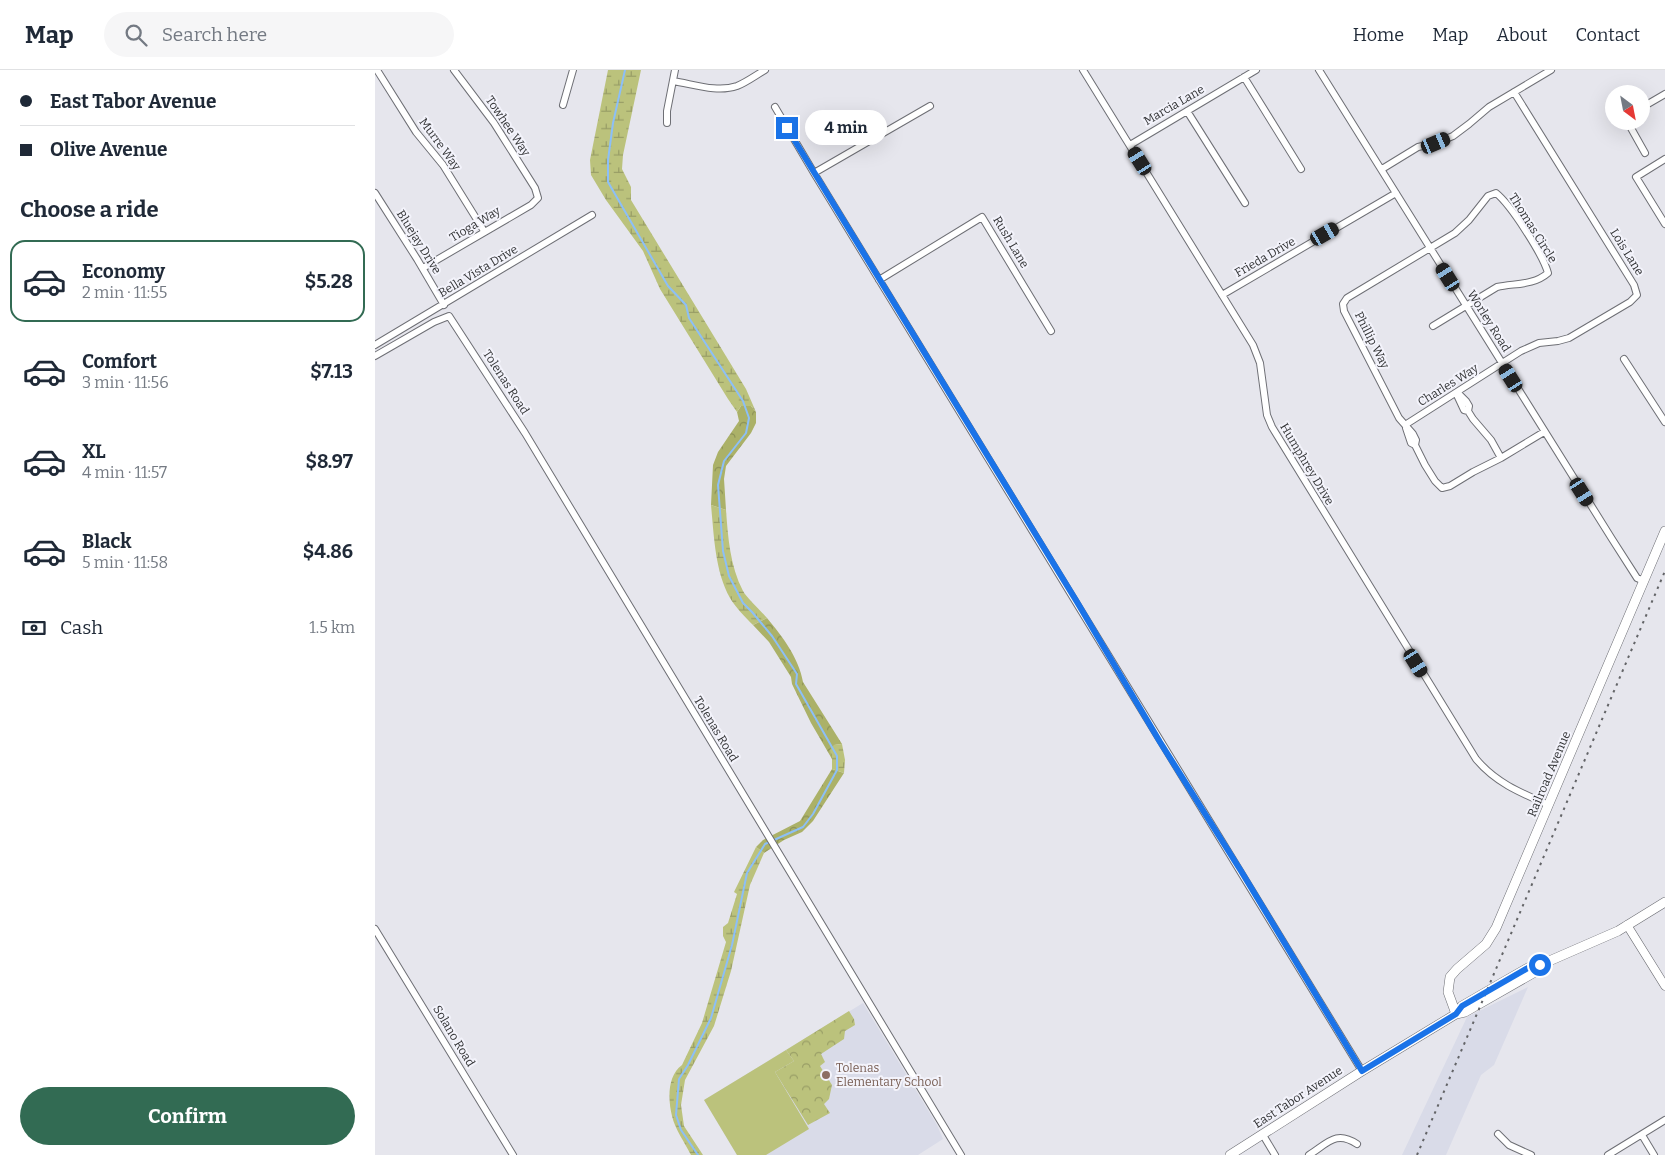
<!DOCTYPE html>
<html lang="en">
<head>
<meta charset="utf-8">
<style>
	:root { --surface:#fff; --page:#f6f6f7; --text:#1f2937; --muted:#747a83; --line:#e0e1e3; --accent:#326b53 }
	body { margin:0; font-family:Bitter,serif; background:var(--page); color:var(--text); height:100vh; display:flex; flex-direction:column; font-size:19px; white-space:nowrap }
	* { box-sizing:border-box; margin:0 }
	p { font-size:16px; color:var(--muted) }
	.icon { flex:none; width:28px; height:28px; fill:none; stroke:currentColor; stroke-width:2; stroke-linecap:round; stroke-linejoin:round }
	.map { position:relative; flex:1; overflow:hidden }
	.sheet { display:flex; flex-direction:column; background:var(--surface); width:375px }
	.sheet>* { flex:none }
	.hud { display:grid; align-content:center; height:110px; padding:0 20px; background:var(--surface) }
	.needle { width:32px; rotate:148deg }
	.fabs { position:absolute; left:1230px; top:15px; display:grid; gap:10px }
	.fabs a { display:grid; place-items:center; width:45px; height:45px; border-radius:50%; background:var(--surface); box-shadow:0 5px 20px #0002; font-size:25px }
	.end { position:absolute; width:22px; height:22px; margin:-11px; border:6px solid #1a73e8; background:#fff; box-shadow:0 0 0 2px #fff }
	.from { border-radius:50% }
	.bubble { position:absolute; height:35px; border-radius:18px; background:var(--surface); box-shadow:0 5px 20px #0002; font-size:16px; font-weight:700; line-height:35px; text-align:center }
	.car { position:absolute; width:15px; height:30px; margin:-15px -8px; border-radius:6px; box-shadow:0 0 4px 1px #0007; background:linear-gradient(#222 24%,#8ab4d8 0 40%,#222 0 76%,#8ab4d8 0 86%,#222 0) }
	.hud b { display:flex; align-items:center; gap:18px; height:48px; font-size:19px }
	.hud b+b { border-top:1px solid var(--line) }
	.hud i { width:12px; height:12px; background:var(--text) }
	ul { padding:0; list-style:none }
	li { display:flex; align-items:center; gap:15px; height:82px; margin:0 10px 8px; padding:0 10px; border:2px solid transparent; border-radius:15px }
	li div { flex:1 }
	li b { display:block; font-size:19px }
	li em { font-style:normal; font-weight:700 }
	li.current { border-color:var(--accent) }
	li>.icon { width:45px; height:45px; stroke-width:1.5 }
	h2 { padding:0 20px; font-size:22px; line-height:60px }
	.pay { display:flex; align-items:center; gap:12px; height:55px; padding:0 20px; font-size:19px }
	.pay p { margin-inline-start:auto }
	.cta { display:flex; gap:10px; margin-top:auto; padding:10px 20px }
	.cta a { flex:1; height:58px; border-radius:30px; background:var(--accent); color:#fff; font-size:20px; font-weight:700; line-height:58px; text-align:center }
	header { display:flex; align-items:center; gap:30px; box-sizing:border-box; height:70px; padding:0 25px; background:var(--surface); border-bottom:1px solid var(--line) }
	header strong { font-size:24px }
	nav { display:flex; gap:28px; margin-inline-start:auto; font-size:18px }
	.search { width:350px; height:45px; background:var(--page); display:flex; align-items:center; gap:12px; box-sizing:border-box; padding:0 18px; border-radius:28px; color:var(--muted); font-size:19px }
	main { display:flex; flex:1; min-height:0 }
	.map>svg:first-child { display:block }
	.built { fill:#d9dbe8 }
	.green { fill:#bbc27c }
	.forest { fill:url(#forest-crowns) }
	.wetland { fill:url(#wetland-marsh) }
	.park { fill:url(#park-crowns) }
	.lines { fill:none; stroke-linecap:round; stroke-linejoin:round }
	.stream { stroke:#8cbff7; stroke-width:2 }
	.minor-casing { stroke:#6e6f75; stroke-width:8 }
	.tertiary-casing { stroke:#6e6f75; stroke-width:9 }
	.secondary-casing { stroke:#6e6f75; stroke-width:10 }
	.minor { stroke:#fff; stroke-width:6 }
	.tertiary { stroke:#fff; stroke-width:8 }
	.secondary { stroke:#fff; stroke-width:9 }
	.rail { stroke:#636467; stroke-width:2; stroke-dasharray:2.5 5; stroke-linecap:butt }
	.route { stroke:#1a73e8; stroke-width:6 }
	.education-dot { fill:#8d6e63; stroke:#f3f3fb; stroke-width:2 }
	.labels { text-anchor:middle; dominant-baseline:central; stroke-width:4; stroke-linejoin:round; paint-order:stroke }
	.street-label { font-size:12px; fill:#323335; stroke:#f3f3fb }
	.education-label { font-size:12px; fill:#785e54; stroke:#f3f3fb; text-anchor:start }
</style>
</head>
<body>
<header>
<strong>Map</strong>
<div class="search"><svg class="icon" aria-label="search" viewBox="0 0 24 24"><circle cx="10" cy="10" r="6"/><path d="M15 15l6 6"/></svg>Search here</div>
<nav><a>Home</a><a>Map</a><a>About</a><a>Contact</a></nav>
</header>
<main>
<section class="sheet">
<div class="hud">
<b><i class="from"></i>East Tabor Avenue</b>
<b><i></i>Olive Avenue</b>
</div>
<h2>Choose a ride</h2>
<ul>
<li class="current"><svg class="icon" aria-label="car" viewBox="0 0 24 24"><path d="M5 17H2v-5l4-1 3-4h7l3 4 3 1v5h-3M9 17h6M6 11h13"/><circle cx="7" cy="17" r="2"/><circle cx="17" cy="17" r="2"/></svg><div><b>Economy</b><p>2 min · 11:55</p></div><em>$5.28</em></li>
<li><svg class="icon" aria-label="car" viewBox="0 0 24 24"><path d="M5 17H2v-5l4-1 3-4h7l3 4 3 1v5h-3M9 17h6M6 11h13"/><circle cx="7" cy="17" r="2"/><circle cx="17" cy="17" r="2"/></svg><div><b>Comfort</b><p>3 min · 11:56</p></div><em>$7.13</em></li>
<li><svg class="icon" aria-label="car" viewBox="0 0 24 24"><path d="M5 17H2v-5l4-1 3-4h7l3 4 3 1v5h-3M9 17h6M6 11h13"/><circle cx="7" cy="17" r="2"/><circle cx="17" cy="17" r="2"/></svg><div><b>XL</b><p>4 min · 11:57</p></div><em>$8.97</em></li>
<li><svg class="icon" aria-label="car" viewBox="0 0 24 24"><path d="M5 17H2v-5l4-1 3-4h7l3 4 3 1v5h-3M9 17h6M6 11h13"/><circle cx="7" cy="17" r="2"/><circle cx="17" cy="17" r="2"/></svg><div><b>Black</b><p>5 min · 11:58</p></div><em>$4.86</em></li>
</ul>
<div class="pay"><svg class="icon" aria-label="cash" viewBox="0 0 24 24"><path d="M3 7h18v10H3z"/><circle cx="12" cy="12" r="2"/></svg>Cash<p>1.5 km</p></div>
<div class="cta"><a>Confirm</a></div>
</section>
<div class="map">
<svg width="1290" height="1085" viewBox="0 0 1290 1085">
	<defs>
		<pattern id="forest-crowns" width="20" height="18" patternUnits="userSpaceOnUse" patternTransform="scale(1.25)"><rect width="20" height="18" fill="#abb168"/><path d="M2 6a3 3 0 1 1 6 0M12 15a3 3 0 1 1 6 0" fill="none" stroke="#8c9156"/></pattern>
		<pattern id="wetland-marsh" width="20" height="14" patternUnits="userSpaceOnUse" patternTransform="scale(1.25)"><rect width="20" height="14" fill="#bbc27c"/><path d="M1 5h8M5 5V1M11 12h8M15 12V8" fill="none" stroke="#999e66"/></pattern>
		<pattern id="park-crowns" width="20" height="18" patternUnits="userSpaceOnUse" patternTransform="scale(1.25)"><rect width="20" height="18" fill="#bbc27c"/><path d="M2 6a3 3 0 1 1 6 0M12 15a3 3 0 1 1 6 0" fill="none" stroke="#999e66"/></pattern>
	</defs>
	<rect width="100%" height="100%" fill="#e6e6ed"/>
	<path class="built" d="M1153,917l-34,78 -13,10 -35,80h-44l65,-138z
		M488,933l74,122 6,14 -25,16h-181l-33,-55z"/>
	<path class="green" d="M411,980l8,11 -19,11 34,57 -43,26h-29l-33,-55z"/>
	<path class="forest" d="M366,336h10l5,6v11l-5,10 -25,33 -2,13 2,31 -15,-5 2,-40 5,-13 21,-31 -2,-9z
		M392,548c15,18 32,40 36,64l39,62 -8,1 -2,14 -21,-36 -19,-39 -1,-7 -22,-35 -16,-17z
		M457,699l12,4 -31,48 -11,11 -18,8 -20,13 -8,-6 7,-7 37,-19z"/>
	<path class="wetland" d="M233,0h33l-18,85 -1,14 9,18v13l115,189 10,23 -5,-6h-10l-4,6 -9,-13 -68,-110 -17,-38 -37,-51 -15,-25 -1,-15z
		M336,435l15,5c2,27 4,56 17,81 3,6 18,20 24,27l-14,7c-8,-8 -17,-17 -23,-27 -15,-27 -16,-62 -19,-93z
		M467,674l3,16 -1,13 -12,-4v-10l-2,-9 4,-5z
		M381,777l8,6 -14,32 -19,86 -17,55 -29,54 -4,25 3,21 19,29h-12c-6,-12 -16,-26 -19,-39 -4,-16 -5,-40 10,-51l20,-42 24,-81 -3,-6v-9l5,-4 9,-29 -3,-2z"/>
	<path class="park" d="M474,941l5,8 1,6 -10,6 -1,8 -23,15 4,8 -5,4 12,19 -3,14 -5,5 6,9 -22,12 -33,-53 19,-11 -8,-11z"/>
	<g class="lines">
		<path class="stream" d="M250,0l-12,53 -5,37v22l60,104 18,19 3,13 54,83 6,17 -3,15 -22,28 -6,24 5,66 6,25 14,27 9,9 20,24 25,38 -1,10 41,72v14l-24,44 -10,13 -38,17 -18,29 -15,72 -21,73 -23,47 -9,14 -3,36 5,15 17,25"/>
		<defs>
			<path id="minor" d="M2,0l39,62 27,33 41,66
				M708,0l170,275 7,18 7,52 5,12 204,332c20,24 45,34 73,46
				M944,0l293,469 25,39 7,3
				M869,7l57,92
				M298,11c20,3 44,12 64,5 10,-4 19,-11 28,-16
				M188,35l10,-35
				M400,37l39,66 548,898
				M1266,38l24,-14
				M812,41l58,92
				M1252,51l18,32
				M292,53v-12l8,-41
				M755,75l126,-75
				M1290,89l-29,18 29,47
				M1007,99l36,-22 18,-4 17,-7 16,-12 20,-17 62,-37
				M439,103l116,-67
				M0,123l42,66 27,46
				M48,198l108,-63 7,-7 -3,-10 -41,-65 -40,-53
				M504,210l103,-63 69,114
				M847,225l174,-102
				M1058,256l64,-39c17,-4 36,-1 51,-14 -5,-18 -37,-68 -52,-80l-8,3 -19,24 -14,13 -108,65 -4,6 1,7 55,107 14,16 3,6 -1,5 10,20 10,16 7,7 8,-2 23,-14 28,-14 43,-26
				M0,275l217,-130
				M0,286l59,-34 15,-6 76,117 436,722
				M1249,289l41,63
				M1082,322l9,9 3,5 -1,5 5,8 18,21 10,18
				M1082,325l7,15 4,1
				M1030,355l116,-74 18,-8 19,-2 11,-3 61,-36 7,-7 -3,-10 -120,-193
				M1031,358l5,15 4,2
				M0,859l138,226
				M1123,1064l11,11 22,10
				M888,1065l12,20
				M1267,1065l12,20
				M934,1085c19,-12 27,-25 48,-11
				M1233,1085l57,-35"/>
			<path id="tertiary" d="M1252,855l38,61"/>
			<path id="secondary" d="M1081,944l-8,-22 2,-15 7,-8 29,-25 10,-16 169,-397
				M1081,944l9,-2 70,-40 5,-7
				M855,1085l132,-84 94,-57 6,-8 43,-25 28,-16h7l78,-34 47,-29"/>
		</defs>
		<use href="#minor" class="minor-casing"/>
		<use href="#tertiary" class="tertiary-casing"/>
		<use href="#secondary" class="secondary-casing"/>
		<use href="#minor" class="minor"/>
		<use href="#tertiary" class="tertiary"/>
		<use href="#secondary" class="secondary"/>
		<path class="rail" d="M1042,1085l248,-584"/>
	</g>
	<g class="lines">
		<path class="route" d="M412,58l290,474 83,140 81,129 121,200 94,-57 6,-8 71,-41h7"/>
	</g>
	<circle class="education-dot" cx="451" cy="1005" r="5"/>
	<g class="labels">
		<g class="street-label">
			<text transform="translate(799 35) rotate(-30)">Marcia Lane</text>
			<text transform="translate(133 56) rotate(56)">Towhee Way</text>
			<text transform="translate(65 74) rotate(54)">Murre Way</text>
			<text transform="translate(100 154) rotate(-31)">Tioga Way</text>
			<text transform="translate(1158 158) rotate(58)">Thomas Circle</text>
			<text transform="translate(44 172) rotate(58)">Bluejay Drive</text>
			<text transform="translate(636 172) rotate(59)">Rush Lane</text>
			<text transform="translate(1252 182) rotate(58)">Lois Lane</text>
			<text transform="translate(890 187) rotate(-30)">Frieda Drive</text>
			<text transform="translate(103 201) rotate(-31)">Bella Vista Drive</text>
			<text transform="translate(1114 251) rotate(58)">Worley Road</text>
			<text transform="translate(997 270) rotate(63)">Phillip Way</text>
			<text transform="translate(131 312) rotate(57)">Tolenas Road</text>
			<text transform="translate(1073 315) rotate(-32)">Charles Way</text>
			<text transform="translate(932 394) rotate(59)">Humphrey Drive</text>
			<text transform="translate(341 659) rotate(59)">Tolenas Road</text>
			<text transform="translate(1174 704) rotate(-67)">Railroad Avenue</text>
			<text transform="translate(79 966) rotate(59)">Solano Road</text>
			<text transform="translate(923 1027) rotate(-33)">East Tabor Avenue</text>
		</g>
		<g class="education-label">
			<text x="461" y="998">Tolenas<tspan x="461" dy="14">Elementary School</tspan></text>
		</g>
	</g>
</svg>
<div class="fabs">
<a><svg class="needle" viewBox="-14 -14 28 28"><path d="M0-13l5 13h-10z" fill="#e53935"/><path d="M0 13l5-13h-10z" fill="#747a83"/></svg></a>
</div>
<i class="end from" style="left:1165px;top:895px"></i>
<i class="end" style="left:412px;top:58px"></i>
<div class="bubble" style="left:430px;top:40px;width:82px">4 min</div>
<i class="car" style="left:1061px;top:73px;rotate:67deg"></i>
<i class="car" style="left:765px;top:91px;rotate:328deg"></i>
<i class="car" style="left:950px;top:164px;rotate:60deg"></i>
<i class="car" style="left:1073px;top:207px;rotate:328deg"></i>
<i class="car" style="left:1136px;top:308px;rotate:328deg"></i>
<i class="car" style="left:1207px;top:422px;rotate:148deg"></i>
<i class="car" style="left:1041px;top:593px;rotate:148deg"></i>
</div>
</main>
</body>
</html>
